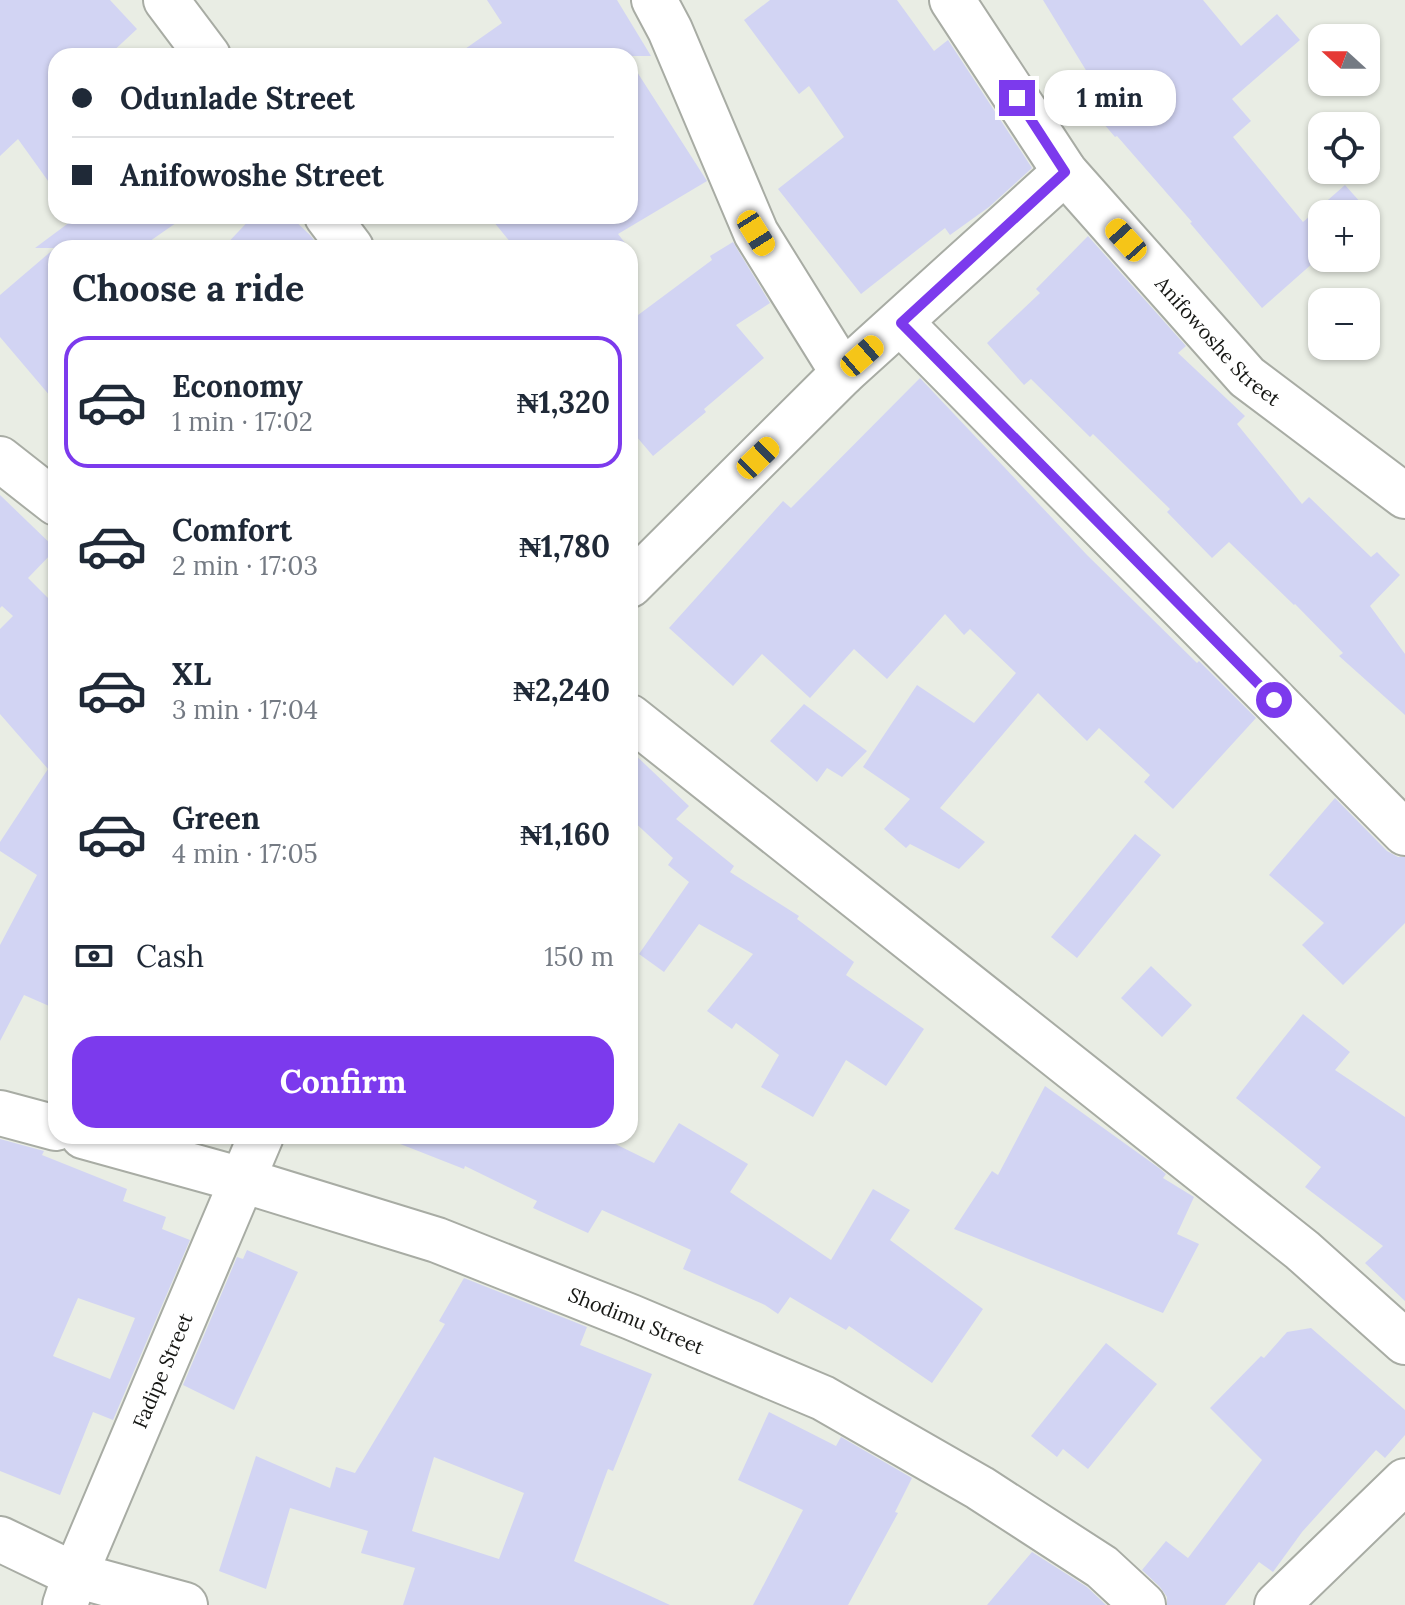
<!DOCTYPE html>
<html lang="en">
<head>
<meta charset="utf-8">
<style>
	:root { --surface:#fff; --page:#f6f6f7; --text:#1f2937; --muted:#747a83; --line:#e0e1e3; --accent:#7c3aed }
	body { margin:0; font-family:Lora,serif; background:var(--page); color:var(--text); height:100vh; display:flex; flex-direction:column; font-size:30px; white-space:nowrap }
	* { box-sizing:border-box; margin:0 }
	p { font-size:26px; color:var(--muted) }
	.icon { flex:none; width:44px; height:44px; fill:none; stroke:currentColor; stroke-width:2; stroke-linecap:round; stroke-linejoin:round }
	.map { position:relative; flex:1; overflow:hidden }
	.panel { position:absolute; left:48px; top:240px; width:590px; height:904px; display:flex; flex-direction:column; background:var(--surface); border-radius:24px; box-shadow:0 2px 6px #0004 }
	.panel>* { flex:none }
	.guide { position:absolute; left:48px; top:48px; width:590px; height:176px; border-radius:24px; box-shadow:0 2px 6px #0004; display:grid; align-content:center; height:176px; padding:0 24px; background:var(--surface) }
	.needle { width:52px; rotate:291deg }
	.controls { position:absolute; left:1308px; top:24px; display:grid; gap:16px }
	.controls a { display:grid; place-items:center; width:72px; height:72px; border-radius:16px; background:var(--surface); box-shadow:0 2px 6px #0004; font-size:40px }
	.end { position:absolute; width:36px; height:36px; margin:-18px; border:10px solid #7c3aed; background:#fff; box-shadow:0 0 0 4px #fff }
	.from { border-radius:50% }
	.bubble { position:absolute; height:56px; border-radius:24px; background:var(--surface); box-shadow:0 2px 6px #0004; font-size:26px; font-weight:800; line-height:56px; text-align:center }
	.car { position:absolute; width:24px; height:48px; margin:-24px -12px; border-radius:10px; box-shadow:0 0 6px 2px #0007; background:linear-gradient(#f5c518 24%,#345 0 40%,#f5c518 0 76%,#345 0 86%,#f5c518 0) }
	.guide b { display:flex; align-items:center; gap:28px; height:76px; font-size:30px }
	.guide b+b { border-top:2px solid var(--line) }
	.guide i { width:20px; height:20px; background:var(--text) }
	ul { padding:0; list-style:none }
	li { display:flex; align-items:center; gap:24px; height:132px; margin:0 16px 12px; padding:0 8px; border:4px solid transparent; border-radius:24px }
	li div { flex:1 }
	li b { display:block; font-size:30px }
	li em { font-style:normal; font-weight:800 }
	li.selected { border-color:var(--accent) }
	li>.icon { width:72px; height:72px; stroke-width:1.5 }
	h2 { padding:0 24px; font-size:36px; line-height:96px }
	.pay { display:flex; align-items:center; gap:20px; height:88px; padding:0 24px; font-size:30px }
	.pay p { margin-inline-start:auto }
	.button { display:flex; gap:16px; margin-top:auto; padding:16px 24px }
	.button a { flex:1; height:92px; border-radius:24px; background:var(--accent); color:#fff; font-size:32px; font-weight:800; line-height:92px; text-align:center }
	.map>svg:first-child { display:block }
	.building { fill:#d2d4f3; fill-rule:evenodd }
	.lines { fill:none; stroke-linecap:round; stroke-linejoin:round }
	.street-casing { stroke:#a8aca4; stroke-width:48 }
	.street { stroke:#fff; stroke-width:44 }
	.route { stroke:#7c3aed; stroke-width:10 }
	.labels { text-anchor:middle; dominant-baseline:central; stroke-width:7; stroke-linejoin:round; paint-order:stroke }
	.street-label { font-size:20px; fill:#161714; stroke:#e9ede4 }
</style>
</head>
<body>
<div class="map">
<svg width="1405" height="1605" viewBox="0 0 1405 1605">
	<rect width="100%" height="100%" fill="#e9ede4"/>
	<path class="building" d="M0,0h110l27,29 -29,27h-52v136l-38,-53 -18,17z
		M487,0h130l34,56h-196l47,-33z
		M770,0h127l37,51 14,-11 84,128 -43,39 -39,28 -5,-7 -84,66 -83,-105 66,-52 -35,-51 -10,8 -55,-74z
		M1043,0h160l38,46 36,-32 23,26 -68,59 19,22 -18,16 70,85 42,-37 25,28 -4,3v-2h-44v41l-60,53 -72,-85 2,-1 -75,-86 -2,1 -34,-40 14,-12z
		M630,61l77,120 -89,53 11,14h-114l-26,-32h141z
		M78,216h108l-46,32h-84v155l-56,-66v-42l55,-47h-20z
		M253,216h37l20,19 10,13h-97z
		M1088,236l98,110 -8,7 67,63 -8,8 65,80 7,-7 62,60 6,-5 23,23 -30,31 35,48v61l-66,-59 4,-3 -48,-49 -1,1 -65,-63 -17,16 -45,-46 3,-3 -77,-75 -3,3 -59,-58 -7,6 -37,-42 53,-50 -4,-4z
		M733,242l37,61 -34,22 28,33 -60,51 2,3 -53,44 -23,-27v-108l82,-61 -2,-4z
		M920,378l167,177 110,108 2,-2 57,57 -83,91 -29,-27 6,-7 -51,-47 -12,13 -49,-48 -98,115 45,34 -26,27 -49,-25 -4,4 -22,-19 26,-30 -47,-32 54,-82 57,38 42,-50 -46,-44 -6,6 -19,-21 -58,65 -33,-30 -44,49 -48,-44 -29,32 -64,-58 114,-127 8,7z
		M0,495l56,54 -28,29 28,28v403l-32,-14 -24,46v-96l37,-70 -37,-24v-9l48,-73 -48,-55v-85l13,-13 -11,-10 -2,2z
		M804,704l63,47 -25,26 -15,-9 -10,14 -47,-41z
		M630,750l59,56 -13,13 58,47 -4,6 69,44 -2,3 57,43 -8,13 78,54 -38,57 -40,-26 -33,57 -52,-30 18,-32 -43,-32 -4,6 -25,-18 46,-57 -54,-30 -35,48 -25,-18 50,-72 -21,-17 5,-7 -43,-40z
		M1335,798l52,53 11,6h7v66l-62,62 -41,-40 22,-22 -55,-48z
		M1135,834l26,21 -84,103 -26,-21z
		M1151,966l41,39 -30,32 -41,-39z
		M1303,1014l47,38 -15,18 70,47v184l-40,-38 18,-17 -78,-59 16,-20 -85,-69z
		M1045,1086l114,82 7,6 -3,4 31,19 -17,37 22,10 -36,69 -209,-84 38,-58 6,4z
		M679,1123l69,41 -18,28 101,68 42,-71 37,21 -20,30 93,69 -51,74 -83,-57 -3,4 -56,-33 -12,17 -13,-9 -82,-36 8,-19 -89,-40 -14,23 -55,-25 4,-7 -72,-35 -1,3 -79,-31v-2h214l55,27z
		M0,1139l44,12 -2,4 85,34 -4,12 43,16 -4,12 28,11 -77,180 -20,-8 -33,83 -60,-24zM78,1298l57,20 -25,61 -57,-23z
		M247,1250l51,22 -64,138 -51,-25 54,-128 6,2z
		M464,1278l123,49 -7,18 72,29 -39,97 -5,-2 -34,92 96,44h-267l12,-37 -54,-15 7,-22 -78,-23 -24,81 -47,-18 37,-115 74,32 6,-21 19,6 90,-149 -6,-3zM434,1457l90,36 -25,66 -87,-28z
		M1311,1328l94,82v25l-20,23 -9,-8 -74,82 -29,40 -14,-10 -34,43h-58v-8l-7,-10 -18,-17 24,-29 22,17 74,-98 -52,-52 51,-52 3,2 23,-26z
		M1106,1343l51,41 -69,85 -25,-20 -6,8 -26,-21z
		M769,1412l67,34 5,-9 71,41 -17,34 3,1 -50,92h-95l50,-95 -65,-30z
		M1032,1552l55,35 19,18h-119z"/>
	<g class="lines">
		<defs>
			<g id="street">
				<path d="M166,0l42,56"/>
				<path d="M654,0l16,30 86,203 87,140"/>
				<path id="s1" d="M952,0l113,172 182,205 158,119"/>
				<path d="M327,216l24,32"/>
				<path d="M901,323l504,510"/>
				<path d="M0,459l56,44"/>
				<path d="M630,585l213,-212 222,-201"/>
				<path d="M630,717l672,533 103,92"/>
				<path d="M0,1113l56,15"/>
				<path id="s2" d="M83,1136l159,44 195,60 194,77 192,81 157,90 122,79 41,38"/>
				<path d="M0,1539l75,36 110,30"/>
				<path id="s3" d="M65,1605l10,-30 186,-439"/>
				<path d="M1277,1605l128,-124"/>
			</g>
		</defs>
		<use href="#street" class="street-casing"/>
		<use href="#street" class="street"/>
	</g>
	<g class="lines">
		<path class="route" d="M1017,98l48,74 -164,151 373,377"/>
	</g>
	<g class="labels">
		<g class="street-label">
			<text stroke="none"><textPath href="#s1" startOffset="434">Anifowoshe Street</textPath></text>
			<text stroke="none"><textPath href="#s2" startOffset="584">Shodimu Street</textPath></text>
			<text stroke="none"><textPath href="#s3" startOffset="254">Fadipe Street</textPath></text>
		</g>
	</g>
</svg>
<div class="controls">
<a><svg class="needle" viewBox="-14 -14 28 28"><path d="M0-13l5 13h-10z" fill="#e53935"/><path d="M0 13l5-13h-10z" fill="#747a83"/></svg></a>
<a><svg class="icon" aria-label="locate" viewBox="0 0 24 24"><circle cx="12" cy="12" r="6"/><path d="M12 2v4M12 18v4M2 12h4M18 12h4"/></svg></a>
<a>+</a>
<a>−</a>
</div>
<i class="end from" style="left:1274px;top:700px"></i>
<i class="end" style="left:1017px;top:98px"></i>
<div class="bubble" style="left:1044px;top:70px;width:132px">1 min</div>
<i class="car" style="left:756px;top:233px;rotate:148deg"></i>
<i class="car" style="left:1126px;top:240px;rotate:318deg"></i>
<i class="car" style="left:862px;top:356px;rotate:49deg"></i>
<i class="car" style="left:758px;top:458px;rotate:46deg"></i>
<div class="guide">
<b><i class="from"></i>Odunlade Street</b>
<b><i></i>Anifowoshe Street</b>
</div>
<section class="panel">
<h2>Choose a ride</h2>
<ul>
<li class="selected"><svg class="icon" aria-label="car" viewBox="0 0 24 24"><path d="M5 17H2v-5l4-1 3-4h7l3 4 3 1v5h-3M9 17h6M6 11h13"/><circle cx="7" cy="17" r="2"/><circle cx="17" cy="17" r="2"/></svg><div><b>Economy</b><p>1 min · 17:02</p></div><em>₦1,320</em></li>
<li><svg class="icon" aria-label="car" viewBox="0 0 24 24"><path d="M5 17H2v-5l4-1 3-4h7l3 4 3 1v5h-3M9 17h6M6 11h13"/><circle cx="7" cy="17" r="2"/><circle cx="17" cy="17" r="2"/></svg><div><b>Comfort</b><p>2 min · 17:03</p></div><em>₦1,780</em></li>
<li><svg class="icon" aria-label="car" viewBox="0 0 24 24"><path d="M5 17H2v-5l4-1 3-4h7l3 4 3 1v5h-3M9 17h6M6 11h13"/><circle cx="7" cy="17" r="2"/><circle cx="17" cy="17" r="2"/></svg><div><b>XL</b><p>3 min · 17:04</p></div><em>₦2,240</em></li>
<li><svg class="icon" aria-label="car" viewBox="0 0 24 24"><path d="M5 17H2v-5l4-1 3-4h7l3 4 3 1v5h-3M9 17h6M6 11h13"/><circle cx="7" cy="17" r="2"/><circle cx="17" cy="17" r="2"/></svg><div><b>Green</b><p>4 min · 17:05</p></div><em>₦1,160</em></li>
</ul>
<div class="pay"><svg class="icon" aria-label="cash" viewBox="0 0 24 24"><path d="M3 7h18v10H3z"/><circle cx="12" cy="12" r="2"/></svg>Cash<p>150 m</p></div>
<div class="button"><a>Confirm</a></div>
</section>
</div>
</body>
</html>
